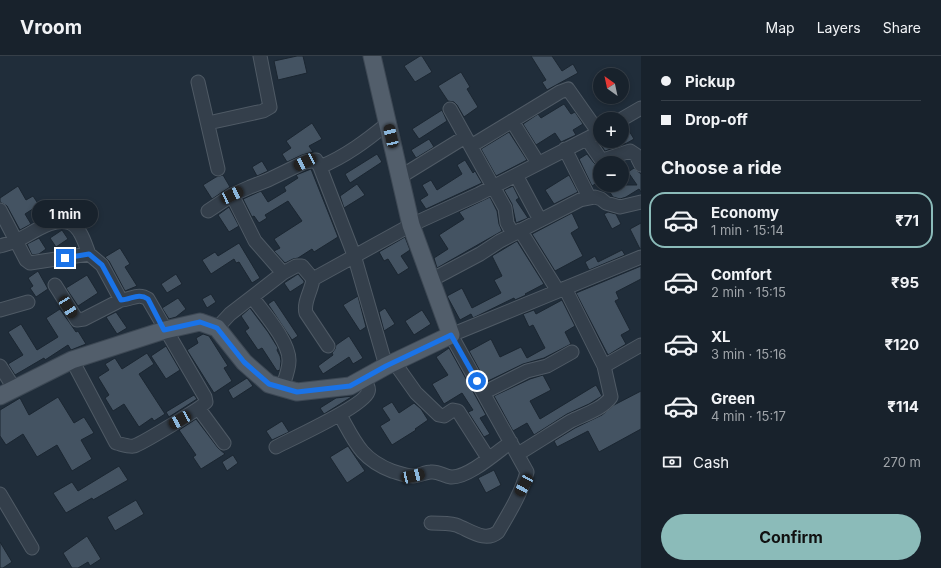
<!DOCTYPE html>
<html lang="en">
<head>
<meta charset="utf-8">
<style>
	:root { --surface:#18222c; --page:#252f38; --text:#f1f3f6; --muted:#9fa4a9; --line:#363f48; --accent:#8bbbb9 }
	body { margin:0; font-family:Inter,sans-serif; background:var(--page); color:var(--text); height:100vh; display:flex; flex-direction:column; font-size:15px; white-space:nowrap }
	* { box-sizing:border-box; margin:0 }
	p { font-size:13px; color:var(--muted) }
	.icon { flex:none; width:22px; height:22px; fill:none; stroke:currentColor; stroke-width:2; stroke-linecap:round; stroke-linejoin:round }
	.map { position:relative; flex:1; overflow:hidden }
	.drawer { display:flex; flex-direction:column; background:var(--surface); width:300px }
	.drawer>* { flex:none }
	.banner { display:grid; align-content:center; height:88px; padding:0 20px; background:var(--surface) }
	.needle { width:26px; rotate:327deg }
	.fabs { position:absolute; left:593px; top:12px; display:grid; gap:8px }
	.fabs a { display:grid; place-items:center; width:36px; height:36px; border-radius:50%; background:var(--surface); box-shadow:0 2px 6px #0003,0 0 0 1px var(--line); font-size:20px }
	.end { position:absolute; width:18px; height:18px; margin:-9px; border:5px solid #1a73e8; background:#fff; box-shadow:0 0 0 2px #fff }
	.from { border-radius:50% }
	.bubble { position:absolute; height:28px; border-radius:14px; background:var(--surface); box-shadow:0 2px 6px #0003,0 0 0 1px var(--line); font-size:13px; font-weight:700; line-height:28px; text-align:center }
	.car { position:absolute; width:12px; height:24px; margin:-12px -6px; border-radius:5px; box-shadow:0 0 3px 1px #0007; background:linear-gradient(#222 24%,#8ab4d8 0 40%,#222 0 76%,#8ab4d8 0 86%,#222 0) }
	.banner b { display:flex; align-items:center; gap:14px; height:38px; font-size:15px }
	.banner b+b { border-top:1px solid var(--line) }
	.banner i { width:10px; height:10px; background:var(--text) }
	ul { padding:0; list-style:none }
	li { display:flex; align-items:center; gap:12px; height:56px; margin:0 8px 6px; padding:0 12px; border:2px solid transparent; border-radius:16px }
	li div { flex:1 }
	li b { display:block; font-size:15px }
	li em { font-style:normal; font-weight:700 }
	li.current { border-color:var(--accent) }
	li>.icon { width:36px; height:36px; stroke-width:1.5 }
	h2 { padding:0 20px; font-size:18px; line-height:48px }
	.pay { display:flex; align-items:center; gap:10px; height:44px; padding:0 20px; font-size:15px }
	.pay p { margin-inline-start:auto }
	.primary-button { display:flex; gap:8px; margin-top:auto; padding:8px 20px }
	.primary-button a { flex:1; height:46px; border-radius:24px; background:var(--accent); color:#111; font-size:16px; font-weight:700; line-height:46px; text-align:center }
	header { display:flex; align-items:center; gap:24px; box-sizing:border-box; height:56px; padding:0 20px; background:var(--surface); border-bottom:1px solid var(--line) }
	header strong { font-size:19px }
	nav { display:flex; gap:22px; margin-inline-start:auto; font-size:14px }
	main { display:flex; flex:1; min-height:0 }
	.map>svg:first-child { display:block }
	.building { fill:#445362; stroke:#1b2631 }
	.lines { fill:none; stroke-linecap:round; stroke-linejoin:round }
	.minor-casing { stroke:#4f5a65; stroke-width:15 }
	.major-casing { stroke:#3d4854; stroke-width:19 }
	.minor { stroke:#343f4b; stroke-width:13 }
	.major { stroke:#525e6b; stroke-width:17 }
	.route { stroke:#1a73e8; stroke-width:5 }
</style>
</head>
<body>
<header>
<strong>Vroom</strong>
<nav><a>Map</a><a>Layers</a><a>Share</a></nav>
</header>
<main>
<div class="map">
<svg width="641" height="512" viewBox="0 0 641 512">
	<rect width="100%" height="100%" fill="#202d3a"/>
	<path class="building" d="M297,0h6l4,17 -29,7 -4,-19z
		M420,0h2l10,16 -17,10 -11,-16z
		M531,0h21l10,15 11,-7 5,9 -31,17 -5,-8 4,-2z
		M461,16l9,15 -3,2 11,18 -14,10 -7,-12 -3,-3 -6,-1 -10,-15z
		M564,48l7,10 4,-2 8,12 -10,6 3,5 -15,7 -6,-9 -19,12 -13,-21 15,-10 3,4z
		M442,54l5,11 -28,18 -7,-10z
		M312,67l10,16 -13,7 4,6 -11,3 -15,7 -5,-8 9,-6 -5,-7z
		M626,70l8,13 -7,4 -22,8 -6,-9 23,-1v-14z
		M509,76l18,28 -31,16 -15,-27z
		M429,83l5,8 -18,11 -5,-8z
		M377,98l5,8 -32,21 -5,-9z
		M587,98l7,9 6,4v14l-8,5 -13,-27z
		M465,104l8,13 2,-2 7,12 -56,26 -6,-9 8,-5 -6,-10 9,-5 6,10 25,-16 -5,-9z
		M262,105l6,10 -11,5 -5,-9z
		M634,112l7,6v18l-2,-3 -13,8 -6,2 -7,-2 -4,-6 10,-6h18l-9,-13z
		M311,113l27,68 -24,15 -2,-3 -14,9 -5,1 -8,4 -11,-12 6,-3 -6,-9 28,-18 -14,-20 -23,14 2,3 -8,5 -5,-7 -2,1 -9,-18 18,-8 7,11 18,-11 -2,-4 14,-9 -2,-3z
		M223,119l7,12 -18,12 -9,-14 13,-8z
		M569,119l9,17 -24,12 -9,-14z
		M357,128l8,11 -21,13 -4,-12z
		M18,130l8,14 7,-4 6,9 -14,9 6,10 -11,6 -13,-24 -7,-4v-4z
		M513,130l6,12 -3,2 12,18 -12,5 -4,-19 -8,-14z
		M490,141l7,14 2,13 3,7 -65,37 -3,-10 14,-9 -9,-14 25,-16 -5,-7z
		M229,151l10,19 -10,6 -11,-17z
		M608,156l8,2 5,10 -9,5 -8,-15z
		M572,157l7,15 -8,5 12,23 -28,15 -23,-37z
		M641,167v26h-1l-10,-20z
		M62,174l6,9 -12,8 -6,-9z
		M405,181l5,13 -9,6 8,12 -11,7 -10,-16 -4,2 -5,-9z
		M39,182l7,11 -7,5 -7,1 -5,-11z
		M517,185l27,43 -19,10 1,1 -11,5 -1,-2 -41,20 -2,-4 -11,6 -13,-24 15,-8 10,20 29,-15 -7,-13 8,-4 -10,-20z
		M239,187l21,35 -8,5 -13,-21 -3,1 -2,-4 -23,15 -9,-14 13,-8 3,4z
		M120,192l10,16 -5,3 12,19 -12,5 -16,-30 -4,-4z
		M622,194l3,5 -36,15 -4,-8 10,-6 3,6z
		M641,210v13l-25,13 3,7 -4,2 15,29 -9,5 5,9 -18,11 -32,-62z
		M38,215l10,18 -12,8 -6,-9 3,-2 -5,-8z
		M176,218l6,10 -15,9 -6,-9z
		M298,218l6,7v2l-14,9 -6,-9z
		M87,219l11,18 -20,13 -12,-18z
		M211,238l5,8 -9,6 -5,-9z
		M358,240l8,31 -6,4 -17,-26z
		M178,242l8,11 -10,8 -7,2 -7,-11z
		M274,244l24,36 -6,4 -24,-36z
		M562,244l13,26 -10,6 6,12 -27,14 -21,6 -37,18 -17,-31 22,-12 9,18 21,-10 6,11 18,-10 -12,-23 -4,2 -6,-13 11,-4 2,4z
		M250,252l18,24 10,16 -1,2 3,6 1,5 -1,9 -3,1 -15,-23 -4,2 -13,-19 4,-3 -8,-12z
		M385,252l10,16 -11,7 -5,-19z
		M60,253l16,23 2,-1 8,13 -15,6 -3,-5 -23,15 -1,-2 -29,17 -7,-11 15,-9 -15,-23 13,-8 16,26 21,-13 -12,-19z
		M422,254l9,14 -17,11 -9,-14z
		M116,256l11,16 -10,6 -11,-17z
		M203,278l6,2 19,30 -4,2 8,13 -18,12 -27,-43 11,-7 -2,-5z
		M349,280l14,22 -10,6 -4,-7 -26,17 -5,-8 15,-11 -1,-2 3,-4 1,-4z
		M166,290l14,24 -14,9 -15,-23z
		M449,292l37,67 -6,3 10,16 -6,3 -16,-25 5,-2 -11,-17 -18,11 -12,-20 16,-9 -12,-18z
		M147,297l7,11 -15,10 26,40 -11,7 -2,-3 -13,9 -15,-23 -11,7 -8,-13 4,-3 -11,-18 11,-7 -4,-6 10,-6 7,11z
		M543,319l8,15 -21,11 10,18 56,-34 6,11 -13,8 -22,10 -33,21 -7,-12 -14,8 -19,-35 36,-17z
		M247,322l6,8 -20,13 -5,-9z
		M641,335v38l-42,23 -11,-21 -31,16 -3,-6 21,-13 27,-13 12,-10z
		M194,339l3,4 -28,18 -3,-5z
		M353,340l-29,18 -4,-6 16,-10z
		M58,341l16,26 10,-6 10,16 -13,7 11,19 -20,12 -15,-26 -20,12 -14,-23 -17,11 -6,-9v-26l20,-12 9,17z
		M392,346l7,11 15,-10 7,6 7,11 -13,9 1,1 -24,15 -12,-19 10,-6 -8,-12z
		M196,363l22,29 7,6 -24,15 -8,-12 3,-2 -17,-25z
		M282,365l7,11 -17,8 -6,-9z
		M348,390l17,25 -18,12 -17,-26z
		M233,399l5,8 -11,8 -5,-9z
		M119,410l9,14 -35,20 -1,-2 -26,15 -13,-20 19,-11 6,9z
		M494,414l7,15 -15,8 -8,-15z
		M136,444l8,14 -29,17 -8,-14z
		M87,480l14,23 -11,7 -2,-4 -10,6h-6l-9,-15z
		M0,486l12,20 -9,6h-3z"/>
	<g class="lines">
		<defs>
			<path id="minor" d="M198,26l20,87
				M450,53l55,99 2,15 6,11
				M622,63l19,-11
				M512,65l26,42
				M208,67l55,-12 7,-4 -10,-51
				M587,83l13,19 3,2 27,-9 6,4 5,10
				M471,90l89,-54 8,-3 31,44
				M565,93l24,48
				M320,111c26,-11 46,-26 68,-44
				M516,119l24,45
				M400,121l65,-40
				M232,139l23,46 28,32 13,-7h6l11,13
				M0,154l26,50 4,3 59,-9 13,11 19,35c10,0 17,-8 27,-1l57,98 1,5c-3,5 -65,42 -72,44 -5,1 -13,-2 -18,-3l-44,-83
				M208,155l24,-16 18,-8 18,-7 37,-18 11,-2 4,7 34,88 32,111
				M520,174l38,61
				M0,190c6,-2 12,-3 18,-6 13,-6 36,-24 52,-17 11,5 15,21 19,31
				M431,224l49,-26 20,-13 80,-41 15,-3 6,2 5,4 14,4 21,-5
				M55,229l22,35 7,-1 37,-19
				M252,241c11,15 38,45 37,64 0,9 -4,18 -7,27
				M0,254l28,-8
				M217,272l13,-14 53,-41
				M328,290l-22,-33c-3,-11 6,-23 7,-34l98,-54 68,-31 121,-62
				M394,306l22,31 23,22 5,1 9,-6 5,1 30,47
				M0,310l14,22
				M604,310l37,-21
				M483,337l44,-22 20,-5 25,-14
				M199,353l25,34
				M340,359c15,27 21,44 52,56 7,2 14,5 21,5 6,0 12,-4 18,-4 7,-1 13,4 20,5 17,1 46,-25 60,-35
				M276,391c15,-8 88,-41 92,-55 2,-5 -3,-9 -6,-13
				M518,398c18,-11 35,-22 53,-33 12,-6 32,-12 40,-24l-7,-31 -39,-78
				M0,438l32,54
				M431,467c8,0 18,0 25,2 14,5 29,18 42,7 11,-19 23,-38 29,-60l-76,-137 190,-78"/>
			<path id="major" d="M0,340l72,-36 93,-30 35,-8 17,6 27,34 25,22 28,8 53,-6 36,-20 65,-31 -40,-110 -39,-169"/>
		</defs>
		<use href="#minor" class="minor-casing"/>
		<use href="#major" class="major-casing"/>
		<use href="#minor" class="minor"/>
		<use href="#major" class="major"/>
	</g>
	<g class="lines">
		<path class="route" d="M65,202l24,-4 13,11 19,35c10,0 17,-8 27,-1l16,31 36,-8 17,6 27,34 25,22 28,8 53,-6 36,-20 65,-31 26,46"/>
	</g>
</svg>
<div class="fabs">
<a><svg class="needle" viewBox="-14 -14 28 28"><path d="M0-13l5 13h-10z" fill="#e53935"/><path d="M0 13l5-13h-10z" fill="#9fa4a9"/></svg></a>
<a>+</a>
<a>−</a>
</div>
<i class="end from" style="left:477px;top:325px"></i>
<i class="end" style="left:65px;top:202px"></i>
<div class="bubble" style="left:32px;top:144px;width:66px">1 min</div>
<i class="car" style="left:391px;top:80px;rotate:347deg"></i>
<i class="car" style="left:305px;top:106px;rotate:244deg"></i>
<i class="car" style="left:232px;top:139px;rotate:65deg"></i>
<i class="car" style="left:68px;top:251px;rotate:148deg"></i>
<i class="car" style="left:180px;top:364px;rotate:241deg"></i>
<i class="car" style="left:413px;top:420px;rotate:77deg"></i>
<i class="car" style="left:524px;top:429px;rotate:209deg"></i>
</div>
<section class="drawer">
<div class="banner">
<b><i class="from"></i>Pickup</b>
<b><i></i>Drop-off</b>
</div>
<h2>Choose a ride</h2>
<ul>
<li class="current"><svg class="icon" aria-label="car" viewBox="0 0 24 24"><path d="M5 17H2v-5l4-1 3-4h7l3 4 3 1v5h-3M9 17h6M6 11h13"/><circle cx="7" cy="17" r="2"/><circle cx="17" cy="17" r="2"/></svg><div><b>Economy</b><p>1 min · 15:14</p></div><em>₹71</em></li>
<li><svg class="icon" aria-label="car" viewBox="0 0 24 24"><path d="M5 17H2v-5l4-1 3-4h7l3 4 3 1v5h-3M9 17h6M6 11h13"/><circle cx="7" cy="17" r="2"/><circle cx="17" cy="17" r="2"/></svg><div><b>Comfort</b><p>2 min · 15:15</p></div><em>₹95</em></li>
<li><svg class="icon" aria-label="car" viewBox="0 0 24 24"><path d="M5 17H2v-5l4-1 3-4h7l3 4 3 1v5h-3M9 17h6M6 11h13"/><circle cx="7" cy="17" r="2"/><circle cx="17" cy="17" r="2"/></svg><div><b>XL</b><p>3 min · 15:16</p></div><em>₹120</em></li>
<li><svg class="icon" aria-label="car" viewBox="0 0 24 24"><path d="M5 17H2v-5l4-1 3-4h7l3 4 3 1v5h-3M9 17h6M6 11h13"/><circle cx="7" cy="17" r="2"/><circle cx="17" cy="17" r="2"/></svg><div><b>Green</b><p>4 min · 15:17</p></div><em>₹114</em></li>
</ul>
<div class="pay"><svg class="icon" aria-label="cash" viewBox="0 0 24 24"><path d="M3 7h18v10H3z"/><circle cx="12" cy="12" r="2"/></svg>Cash<p>270 m</p></div>
<div class="primary-button"><a>Confirm</a></div>
</section>
</main>
</body>
</html>
